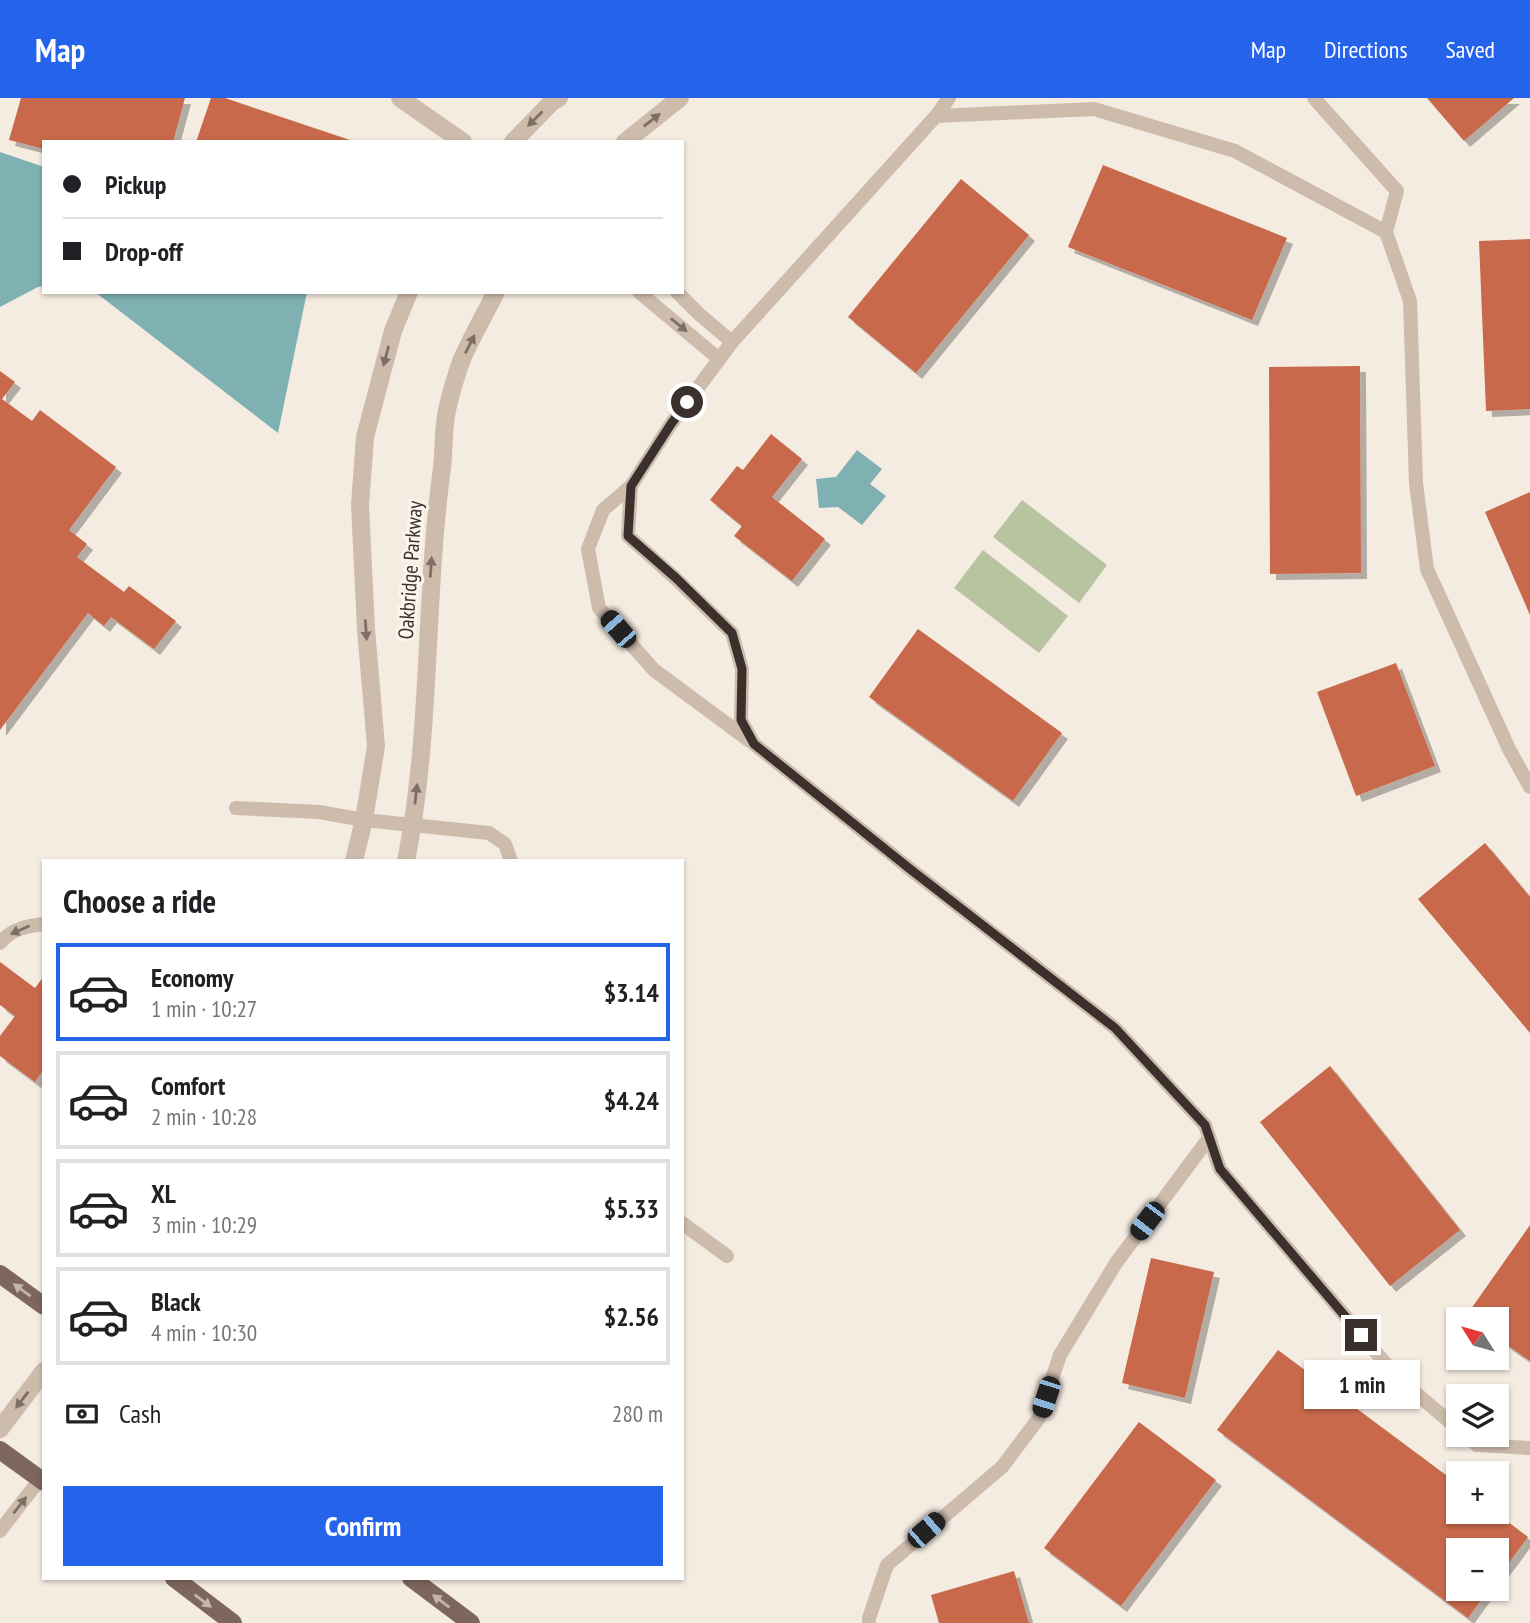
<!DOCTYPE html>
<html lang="en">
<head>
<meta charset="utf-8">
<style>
	:root { --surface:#fff; --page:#f6f6f6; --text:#202124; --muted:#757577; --line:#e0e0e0; --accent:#2563eb }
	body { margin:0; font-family:"PT Sans Narrow",sans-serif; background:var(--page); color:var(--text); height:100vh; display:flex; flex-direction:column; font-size:26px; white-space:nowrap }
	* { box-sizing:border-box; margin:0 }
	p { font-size:23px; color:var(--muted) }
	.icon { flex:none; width:38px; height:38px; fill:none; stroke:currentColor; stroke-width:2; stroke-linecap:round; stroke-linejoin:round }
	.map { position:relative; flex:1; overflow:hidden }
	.drawer { position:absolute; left:42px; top:761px; width:642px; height:721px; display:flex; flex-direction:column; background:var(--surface); border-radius:0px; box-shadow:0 2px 5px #0004 }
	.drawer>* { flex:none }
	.hud { position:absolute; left:42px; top:42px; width:642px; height:154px; border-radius:0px; box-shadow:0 2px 5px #0004; display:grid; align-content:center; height:154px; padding:0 21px; background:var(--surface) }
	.needle { width:46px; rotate:307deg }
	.fabs { position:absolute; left:1446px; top:1209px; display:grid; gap:14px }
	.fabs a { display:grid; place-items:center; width:63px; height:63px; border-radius:0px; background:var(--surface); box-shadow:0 2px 5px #0004; font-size:35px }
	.end { position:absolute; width:32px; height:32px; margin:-16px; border:9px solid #3b302b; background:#fff; box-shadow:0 0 0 4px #fff }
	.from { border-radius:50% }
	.bubble { position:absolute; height:49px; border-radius:0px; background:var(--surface); box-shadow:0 2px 5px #0004; font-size:23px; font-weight:700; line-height:49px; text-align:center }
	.car { position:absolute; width:21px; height:42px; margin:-21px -10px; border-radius:9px; box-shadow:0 0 5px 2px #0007; background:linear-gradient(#222 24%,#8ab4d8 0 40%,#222 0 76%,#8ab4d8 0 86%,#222 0) }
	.hud b { display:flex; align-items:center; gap:24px; height:66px; font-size:26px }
	.hud b+b { border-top:2px solid var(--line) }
	.hud i { width:18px; height:18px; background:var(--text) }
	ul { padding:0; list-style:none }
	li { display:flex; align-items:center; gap:21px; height:98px; margin:0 14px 10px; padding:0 7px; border:4px solid var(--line); border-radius:0px }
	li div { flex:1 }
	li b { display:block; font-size:26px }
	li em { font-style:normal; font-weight:700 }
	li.current { border-color:var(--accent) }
	li>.icon { width:63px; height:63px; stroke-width:1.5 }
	h2 { padding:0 21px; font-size:32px; line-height:84px }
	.pay { display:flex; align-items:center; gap:18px; height:77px; padding:0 21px; font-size:26px }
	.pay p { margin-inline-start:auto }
	.button { display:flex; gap:14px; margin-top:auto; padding:14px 21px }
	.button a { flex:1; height:80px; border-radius:0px; background:var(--accent); color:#fff; font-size:28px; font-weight:700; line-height:80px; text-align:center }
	header { display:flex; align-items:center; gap:42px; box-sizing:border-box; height:98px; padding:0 35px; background:var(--accent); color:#fff }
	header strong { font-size:33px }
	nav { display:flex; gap:38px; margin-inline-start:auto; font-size:24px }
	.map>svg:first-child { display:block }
	.green { fill:#b8c4a0 }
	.water { fill:#7fb0b2 }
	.building { fill:#c8694b; filter:url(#shadow) }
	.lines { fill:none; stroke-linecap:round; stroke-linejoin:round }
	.service { stroke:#cdbbac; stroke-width:14 }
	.minor { stroke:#cdbbac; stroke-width:18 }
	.primary { stroke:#7d675c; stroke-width:18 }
	.oneway { fill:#7d6f65 }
	.oneway2 { fill:#c2b5ac }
	.route { stroke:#3b302b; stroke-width:9 }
	.labels { text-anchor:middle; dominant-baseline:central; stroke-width:6; stroke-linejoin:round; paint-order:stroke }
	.street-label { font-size:21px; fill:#3b302b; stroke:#fbf5ee }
</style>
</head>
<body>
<header>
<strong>Map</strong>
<nav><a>Map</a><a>Directions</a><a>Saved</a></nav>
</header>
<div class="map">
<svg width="1530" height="1525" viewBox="0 0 1530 1525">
	<defs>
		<filter id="shadow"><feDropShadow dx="6" dy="6" stdDeviation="0" flood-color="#0004"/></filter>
	</defs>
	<rect width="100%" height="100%" fill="#f4ebe1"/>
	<path class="green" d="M1022,402l85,65 -28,38 -86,-66z
		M983,452l85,66 -29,37 -85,-65z"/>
	<path class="water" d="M0,54l44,15v119l-6,1 -38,20z
		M95,194h212l-29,141z
		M857,352l25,19 -12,15 16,12 -24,29 -24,-18 -19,1 -3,-29 20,-2z"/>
	<path class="building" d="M21,0h164l-12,44h-129v7l-35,-9z
		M211,0h14l131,44h-160z
		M1427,0h87l-50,43z
		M1103,67l184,73 -35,82 -184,-73z
		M961,81l68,56 -113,138 -68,-56z
		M1530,141v170l-44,2 -7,-170z
		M1360,268l1,207 -91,1 -1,-207z
		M0,273l15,11 -13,17 30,22 8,-11 76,57 -47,63 18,14 -10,13 47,35 5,-6 47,35 -22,28 -43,-32 -7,9 -16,-13 -88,117z
		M771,336l31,25 -30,38 53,42 -33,42 -58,-45 8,-10 -32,-26 27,-34 6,4z
		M1530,394v123l-45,-103z
		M918,531l144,104 -49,68 -144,-104z
		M1396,565l39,103 -79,30 -39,-104z
		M1485,745l45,54v136l-112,-134z
		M0,864l35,26 9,-12v93l-9,13 -35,-26v-20l15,-20 -15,-11z
		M1330,968l130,164 -70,56 -130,-164z
		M1530,1127v136l-34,-24v-17h-25l-5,-4z
		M1151,1160l63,14 -29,126 -63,-15z
		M1278,1252l180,134v28h37l33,25 -32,43v-30h-38v39h31l-21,29 -251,-188z
		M1139,1324l77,58 -95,126 -77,-58z
		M1014,1473l15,52h-90l-8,-28z"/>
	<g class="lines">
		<path class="service" d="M949,0l-13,18 -204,226 -61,82 -40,62 -3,50 47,42 57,55 10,36 -1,51 13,24 156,125 205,159 90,97 15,44 177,208 61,52
			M1314,0l83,93 -11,41 24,69 6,182 11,86 82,180 21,38
			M936,18l158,-7 141,42 151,81
			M639,194l80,67
			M677,194l22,22 33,28
			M631,388l-28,24 -15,39 11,59 55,62 96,71
			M236,710l83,4 45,8 125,13 16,11 6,17
			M0,845c11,-14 27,-17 44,-19
			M682,1125l45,33
			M1465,1337l12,10 53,3
			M0,1433l40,-52
			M869,1525v-5l18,-53 115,-98 37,-49 21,-63 56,-92 93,-125"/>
		<path class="minor" d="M400,0l63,44
			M513,44l39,-40 7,-4
			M625,44l55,-44
			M354,763l10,-41 12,-74 -10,-117 -6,-124 5,-68 28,-106 16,-39
			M406,763c26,-129 18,-262 36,-393 2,-19 1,-39 5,-58 4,-17 9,-35 15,-51 10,-23 23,-45 34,-67
			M0,1331l44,-58"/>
		<path class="primary" d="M0,1176l44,32
			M0,1352l44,32
			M174,1480l59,45
			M411,1480l60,45"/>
	</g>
	<defs><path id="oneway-solid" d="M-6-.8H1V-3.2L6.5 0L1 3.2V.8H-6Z" transform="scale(1.75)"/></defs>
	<g class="oneway">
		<use href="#oneway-solid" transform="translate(535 21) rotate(135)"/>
		<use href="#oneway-solid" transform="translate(652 22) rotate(-38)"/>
		<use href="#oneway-solid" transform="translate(679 227) rotate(39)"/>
		<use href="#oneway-solid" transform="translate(470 246) rotate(-63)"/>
		<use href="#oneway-solid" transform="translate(386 258) rotate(105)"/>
		<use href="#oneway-solid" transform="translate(431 469) rotate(-86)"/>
		<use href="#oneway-solid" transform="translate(366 532) rotate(86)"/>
		<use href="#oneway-solid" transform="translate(416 696) rotate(-84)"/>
		<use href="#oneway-solid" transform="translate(20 832) rotate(156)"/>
		<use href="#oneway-solid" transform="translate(22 1302) rotate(127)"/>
		<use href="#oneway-solid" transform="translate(20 1407) rotate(-52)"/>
	</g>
	<g class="oneway2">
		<use href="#oneway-solid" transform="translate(22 1192) rotate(-144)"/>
		<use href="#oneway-solid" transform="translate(203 1503) rotate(37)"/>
		<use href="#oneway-solid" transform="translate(441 1503) rotate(-143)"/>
	</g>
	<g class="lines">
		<path class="route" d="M687,304l-16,22 -40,62 -3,50 48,42 56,55 10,36 -1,51 13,24 156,125 205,159 90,97 15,44 141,166"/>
	</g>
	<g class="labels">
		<g class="street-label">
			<text transform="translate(410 472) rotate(-86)">Oakbridge Parkway</text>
		</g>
	</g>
</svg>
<div class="fabs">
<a><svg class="needle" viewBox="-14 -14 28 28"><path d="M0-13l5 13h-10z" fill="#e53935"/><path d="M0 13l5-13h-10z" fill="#757577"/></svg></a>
<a><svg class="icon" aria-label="layers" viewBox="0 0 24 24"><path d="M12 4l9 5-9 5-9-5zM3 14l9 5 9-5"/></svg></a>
<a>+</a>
<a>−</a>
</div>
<i class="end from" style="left:687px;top:304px"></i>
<i class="end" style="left:1361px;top:1237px"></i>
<div class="bubble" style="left:1304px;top:1262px;width:116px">1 min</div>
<i class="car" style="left:618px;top:531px;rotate:319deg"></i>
<i class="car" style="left:1147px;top:1123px;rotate:217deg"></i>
<i class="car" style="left:1046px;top:1299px;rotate:198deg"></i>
<i class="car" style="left:926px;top:1432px;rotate:49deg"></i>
<div class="hud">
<b><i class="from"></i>Pickup</b>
<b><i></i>Drop-off</b>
</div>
<section class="drawer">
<h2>Choose a ride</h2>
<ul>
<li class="current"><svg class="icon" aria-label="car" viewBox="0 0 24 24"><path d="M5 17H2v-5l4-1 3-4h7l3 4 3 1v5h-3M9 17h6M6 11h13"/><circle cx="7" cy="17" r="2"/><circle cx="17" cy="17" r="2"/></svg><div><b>Economy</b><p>1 min · 10:27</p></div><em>$3.14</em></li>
<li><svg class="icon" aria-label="car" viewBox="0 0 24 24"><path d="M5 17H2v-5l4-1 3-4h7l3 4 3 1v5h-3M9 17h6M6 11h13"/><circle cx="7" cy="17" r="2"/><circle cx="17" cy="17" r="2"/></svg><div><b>Comfort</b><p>2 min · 10:28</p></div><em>$4.24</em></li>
<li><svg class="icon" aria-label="car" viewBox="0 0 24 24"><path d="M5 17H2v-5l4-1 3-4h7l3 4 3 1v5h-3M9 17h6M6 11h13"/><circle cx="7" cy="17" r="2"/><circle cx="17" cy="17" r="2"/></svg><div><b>XL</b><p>3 min · 10:29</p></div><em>$5.33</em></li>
<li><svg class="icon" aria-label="car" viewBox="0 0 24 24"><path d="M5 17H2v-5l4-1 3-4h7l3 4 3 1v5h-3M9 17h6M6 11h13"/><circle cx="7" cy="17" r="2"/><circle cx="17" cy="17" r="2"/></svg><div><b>Black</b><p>4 min · 10:30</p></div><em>$2.56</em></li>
</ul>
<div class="pay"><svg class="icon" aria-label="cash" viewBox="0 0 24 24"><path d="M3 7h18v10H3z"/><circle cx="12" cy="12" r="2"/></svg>Cash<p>280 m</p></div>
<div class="button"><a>Confirm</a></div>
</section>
</div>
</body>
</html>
